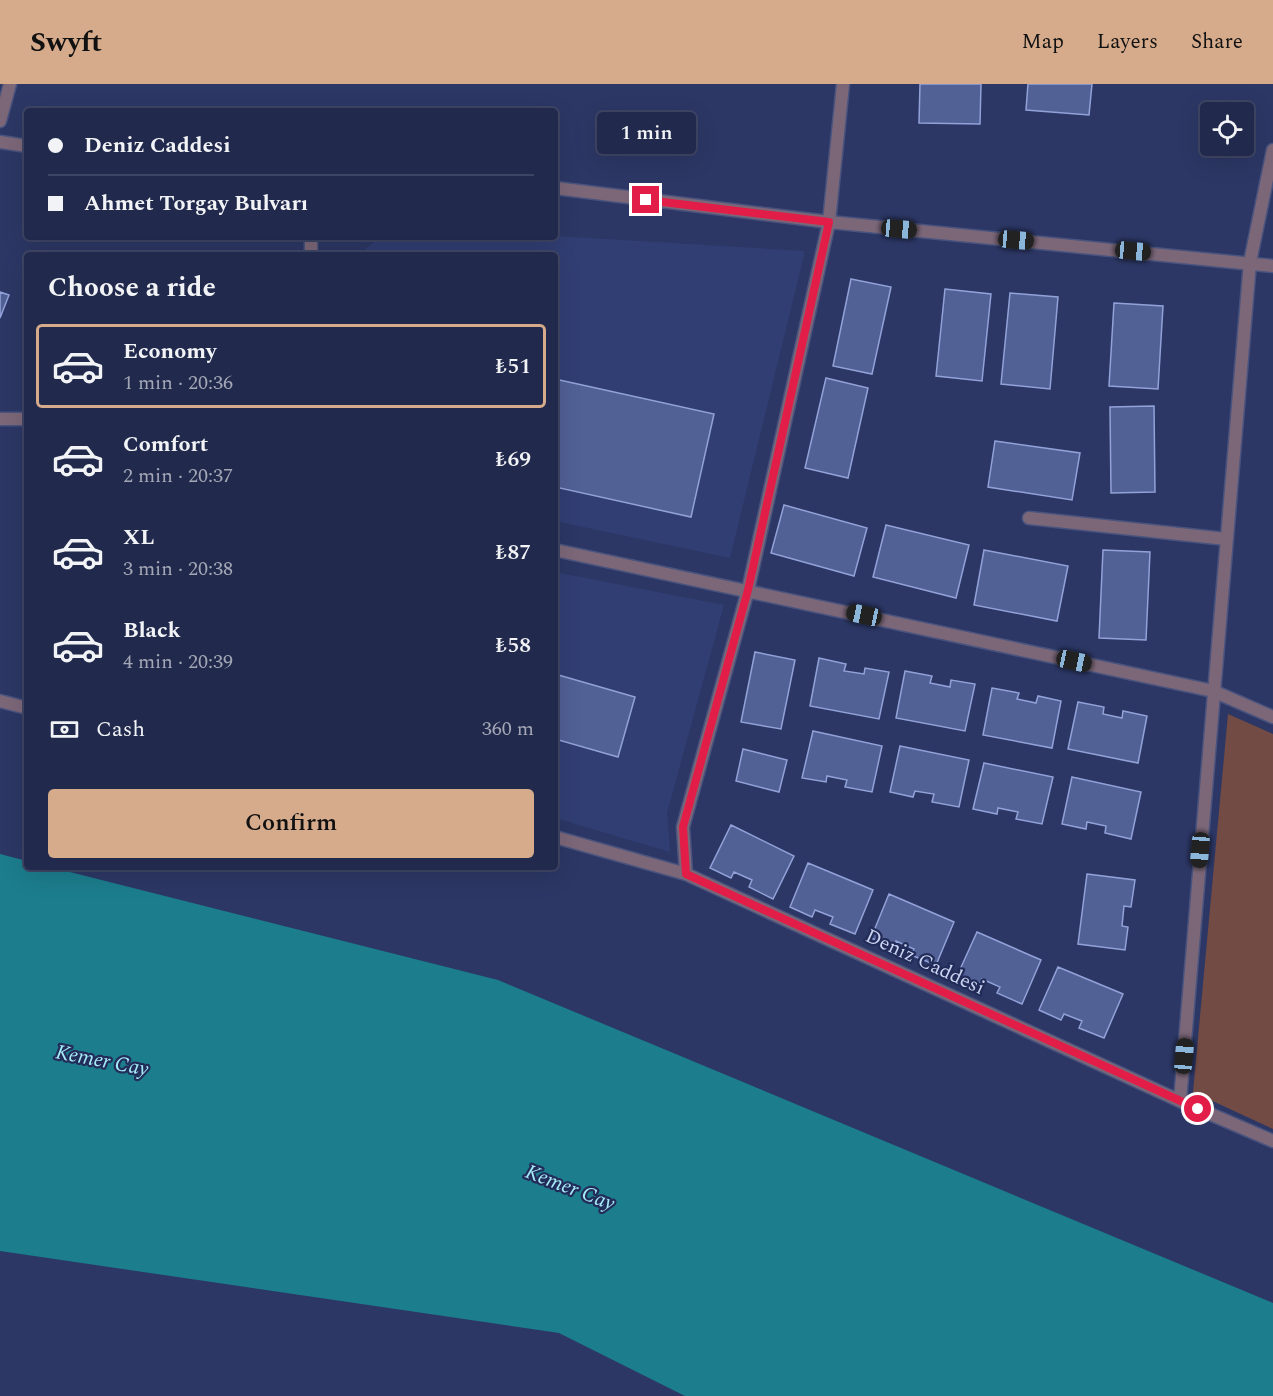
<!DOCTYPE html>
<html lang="en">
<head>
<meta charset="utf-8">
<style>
	:root { --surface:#21294c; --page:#293153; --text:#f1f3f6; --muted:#a2a6b5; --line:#3e4564; --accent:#d6ab8b }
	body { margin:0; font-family:Spectral,serif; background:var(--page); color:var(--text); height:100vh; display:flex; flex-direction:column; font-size:22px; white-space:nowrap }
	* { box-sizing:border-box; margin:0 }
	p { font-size:20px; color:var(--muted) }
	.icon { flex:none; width:33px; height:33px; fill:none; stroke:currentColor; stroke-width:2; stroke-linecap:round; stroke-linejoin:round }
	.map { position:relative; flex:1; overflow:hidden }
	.details { position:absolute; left:24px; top:168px; width:534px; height:618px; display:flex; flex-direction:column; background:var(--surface); border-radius:6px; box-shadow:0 6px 24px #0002,0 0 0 2px var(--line) }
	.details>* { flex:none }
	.top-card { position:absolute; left:24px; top:24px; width:534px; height:132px; border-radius:6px; box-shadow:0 6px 24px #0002,0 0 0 2px var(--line); display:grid; align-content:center; height:132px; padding:0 24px; background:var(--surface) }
	.controls { position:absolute; left:1200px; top:18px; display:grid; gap:12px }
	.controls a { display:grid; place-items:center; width:54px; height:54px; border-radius:6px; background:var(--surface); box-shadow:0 6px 24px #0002,0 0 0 2px var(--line); font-size:30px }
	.end { position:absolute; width:27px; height:27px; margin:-14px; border:8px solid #e11d48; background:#fff; box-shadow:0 0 0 3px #fff }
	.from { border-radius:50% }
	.bubble { position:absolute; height:42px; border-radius:6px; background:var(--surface); box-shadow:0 6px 24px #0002,0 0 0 2px var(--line); font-size:20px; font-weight:600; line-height:42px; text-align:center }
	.car { position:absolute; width:18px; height:36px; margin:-18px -9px; border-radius:8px; box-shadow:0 0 4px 2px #0007; background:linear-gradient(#222 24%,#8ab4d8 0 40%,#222 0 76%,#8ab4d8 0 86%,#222 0) }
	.top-card b { display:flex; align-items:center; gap:21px; height:57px; font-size:22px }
	.top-card b+b { border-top:2px solid var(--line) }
	.top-card i { width:15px; height:15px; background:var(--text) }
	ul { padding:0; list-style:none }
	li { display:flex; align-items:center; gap:18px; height:84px; margin:0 12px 9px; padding:0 12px; border:3px solid transparent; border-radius:6px }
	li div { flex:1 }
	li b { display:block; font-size:22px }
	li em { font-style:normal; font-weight:600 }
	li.on { border-color:var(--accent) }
	li>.icon { width:54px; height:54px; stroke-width:1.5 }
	h2 { padding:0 24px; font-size:27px; line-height:72px }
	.pay { display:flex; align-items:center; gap:15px; height:66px; padding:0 24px; font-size:22px }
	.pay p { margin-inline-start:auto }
	.primary-button { display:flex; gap:12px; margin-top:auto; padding:12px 24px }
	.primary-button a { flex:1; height:69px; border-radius:6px; background:var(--accent); color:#111; font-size:24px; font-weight:600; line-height:69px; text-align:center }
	header { display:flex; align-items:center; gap:36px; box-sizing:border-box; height:84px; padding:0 30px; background:var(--accent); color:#111 }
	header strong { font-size:28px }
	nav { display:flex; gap:33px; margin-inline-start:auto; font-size:21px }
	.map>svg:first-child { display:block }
	.built { fill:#313e73 }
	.green { fill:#724b44 }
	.water { fill:#1c7d8d }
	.building { fill:#516095; stroke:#92a2d9; stroke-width:1.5 }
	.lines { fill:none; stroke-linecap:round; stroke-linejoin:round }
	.lane-casing { stroke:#49537e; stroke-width:15 }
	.street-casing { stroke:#49537e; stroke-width:15 }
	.lane { stroke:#7c6779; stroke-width:12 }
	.street { stroke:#7c6779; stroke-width:12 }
	.route { stroke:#e11d48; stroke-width:8 }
	.labels { text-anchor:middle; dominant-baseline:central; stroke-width:4.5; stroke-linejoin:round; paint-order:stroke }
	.street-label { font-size:20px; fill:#cbd4f1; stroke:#222c59 }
	.water-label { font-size:21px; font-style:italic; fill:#a6ebf8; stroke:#222c59 }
</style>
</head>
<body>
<header>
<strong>Swyft</strong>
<nav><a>Map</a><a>Layers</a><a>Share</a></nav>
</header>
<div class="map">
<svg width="1273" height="1312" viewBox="0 0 1273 1312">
	<rect width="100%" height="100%" fill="#2c3765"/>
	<path class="built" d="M555,152l250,15 -75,307 -175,-37v-266h-197l22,-18z
		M555,488l169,33 -57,208 3,39 -115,-34z"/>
	<path class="green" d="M23,385h4v194h-5z
		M1228,630l45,20v395l-80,-37z"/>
	<path class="water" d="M0,770l27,7v6h23l448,113 775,323v93h-588l-126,-63 -559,-82z"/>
	<path class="building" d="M920,0h61l-1,40 -61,-1z
		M1028,0h64l-3,31 -63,-5z
		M851,195l40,8 -19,87 -39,-8z
		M945,205l46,5 -9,87 -46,-5z
		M0,208l9,3 -9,23z
		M1010,209l48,4 -8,92 -49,-5z
		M1114,219l49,3 -5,83 -49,-3z
		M826,294l42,10 -20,90 -43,-10z
		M555,295l159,35 -23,103 -136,-30z
		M1154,322l1,86 -44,1 -1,-86z
		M995,357l85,12 -8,47 -84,-13z
		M784,421l83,23 -13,48 -83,-23z
		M886,441l83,20 -13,53 -83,-21z
		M984,466l84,16 -11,55 -83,-16z
		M1103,466l47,2 -4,88 -47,-2z
		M755,568l40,8 -14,69 -40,-7z
		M819,574l27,6 -2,7 20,3 1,-6 24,4 -10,47 -69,-13z
		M905,587l27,5 -2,7 20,4 1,-7 24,4 -10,47 -69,-13z
		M555,590l80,23 -17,60 -63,-18z
		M992,604l27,5 -2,6 19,4 2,-7 23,5 -9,47 -69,-13z
		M1078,618l26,5 -1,7 19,4 1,-7 24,5 -9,47 -70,-14z
		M813,647l69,15 -10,46 -27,-5 2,-7 -20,-4 -1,6 -24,-4z
		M900,662l69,14 -10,47 -27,-5 2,-8 -19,-3 -2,6 -23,-5z
		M743,665l44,11 -8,32 -43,-11z
		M984,679l69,14 -11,47 -26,-5 2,-7 -20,-4 -1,6 -24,-5z
		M1072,693l69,15 -10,47 -26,-6 1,-7 -19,-4 -1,7 -24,-5z
		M731,741l63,31 -21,43 -24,-12 3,-7 -18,-8 -3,6 -21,-10z
		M808,779l65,27 -18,44 -25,-10 3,-7 -18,-7 -3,7 -22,-10z
		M1087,790l48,6 -4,27 -7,-1 -2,20 6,1 -3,23 -47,-6z
		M889,810l65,28 -18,43 -25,-10 3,-6 -18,-8 -3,6 -22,-9z
		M977,848l64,28 -19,44 -25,-11 3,-6 -18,-8 -3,6 -22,-9z
		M1058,883l65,27 -19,44 -25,-10 3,-7 -18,-7 -3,6 -22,-10z"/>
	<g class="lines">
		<defs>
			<path id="lane" d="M1029,434l197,21"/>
			<path id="street" d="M0,37l10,-37
				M0,58l27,4
				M555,104l274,34 14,-138
				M311,171v-18
				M0,335h27
				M555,466l658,141 60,26
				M0,617l27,7
				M555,753l131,37 494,227 93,40
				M686,790l-3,-47 65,-237 81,-368 444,44
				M1180,1017l70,-839 23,-112"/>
		</defs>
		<use href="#lane" class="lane-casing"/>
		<use href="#street" class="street-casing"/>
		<use href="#lane" class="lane"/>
		<use href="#street" class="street"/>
	</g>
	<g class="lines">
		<path class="route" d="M646,116l183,22 -81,368 -65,237 3,47 512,235"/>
	</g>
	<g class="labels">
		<g class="street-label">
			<text transform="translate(925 878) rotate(25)">Deniz Caddesi</text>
		</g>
		<g class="water-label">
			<text transform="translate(102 977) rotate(11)">Kemer Cay</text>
			<text transform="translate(570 1104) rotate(21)">Kemer Cay</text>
		</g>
	</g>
</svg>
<div class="controls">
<a><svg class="icon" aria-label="locate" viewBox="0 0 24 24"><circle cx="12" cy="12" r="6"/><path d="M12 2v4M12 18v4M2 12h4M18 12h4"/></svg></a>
</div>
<i class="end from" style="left:1198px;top:1025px"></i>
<i class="end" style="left:646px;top:116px"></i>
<div class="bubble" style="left:597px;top:28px;width:99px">1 min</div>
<i class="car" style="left:899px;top:145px;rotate:95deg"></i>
<i class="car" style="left:1016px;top:156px;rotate:95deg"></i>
<i class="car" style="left:1133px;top:167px;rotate:95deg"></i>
<i class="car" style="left:864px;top:531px;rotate:282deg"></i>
<i class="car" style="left:1074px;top:577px;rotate:102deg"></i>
<i class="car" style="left:1200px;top:766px;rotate:185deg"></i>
<i class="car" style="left:1184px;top:972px;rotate:5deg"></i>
<div class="top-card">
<b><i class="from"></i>Deniz Caddesi</b>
<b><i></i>Ahmet Torgay Bulvarı</b>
</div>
<section class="details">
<h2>Choose a ride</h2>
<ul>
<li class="on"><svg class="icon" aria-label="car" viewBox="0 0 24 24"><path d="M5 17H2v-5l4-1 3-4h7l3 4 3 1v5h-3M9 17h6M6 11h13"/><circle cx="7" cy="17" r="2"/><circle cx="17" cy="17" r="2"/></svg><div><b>Economy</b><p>1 min · 20:36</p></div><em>₺51</em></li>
<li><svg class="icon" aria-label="car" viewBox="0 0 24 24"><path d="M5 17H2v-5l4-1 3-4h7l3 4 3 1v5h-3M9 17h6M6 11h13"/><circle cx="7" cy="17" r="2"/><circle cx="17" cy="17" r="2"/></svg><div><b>Comfort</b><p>2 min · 20:37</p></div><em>₺69</em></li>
<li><svg class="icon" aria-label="car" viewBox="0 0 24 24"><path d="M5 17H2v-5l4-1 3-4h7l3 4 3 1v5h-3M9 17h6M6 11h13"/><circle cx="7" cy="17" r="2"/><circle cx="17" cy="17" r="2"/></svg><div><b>XL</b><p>3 min · 20:38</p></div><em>₺87</em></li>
<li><svg class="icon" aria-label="car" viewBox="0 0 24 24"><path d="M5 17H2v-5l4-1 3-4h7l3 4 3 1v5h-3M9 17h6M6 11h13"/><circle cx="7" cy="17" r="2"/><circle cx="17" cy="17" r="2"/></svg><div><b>Black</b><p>4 min · 20:39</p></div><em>₺58</em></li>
</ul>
<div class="pay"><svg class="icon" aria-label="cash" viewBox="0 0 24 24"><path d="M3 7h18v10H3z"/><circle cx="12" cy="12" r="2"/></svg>Cash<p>360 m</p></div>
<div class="primary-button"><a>Confirm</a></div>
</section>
</div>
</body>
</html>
